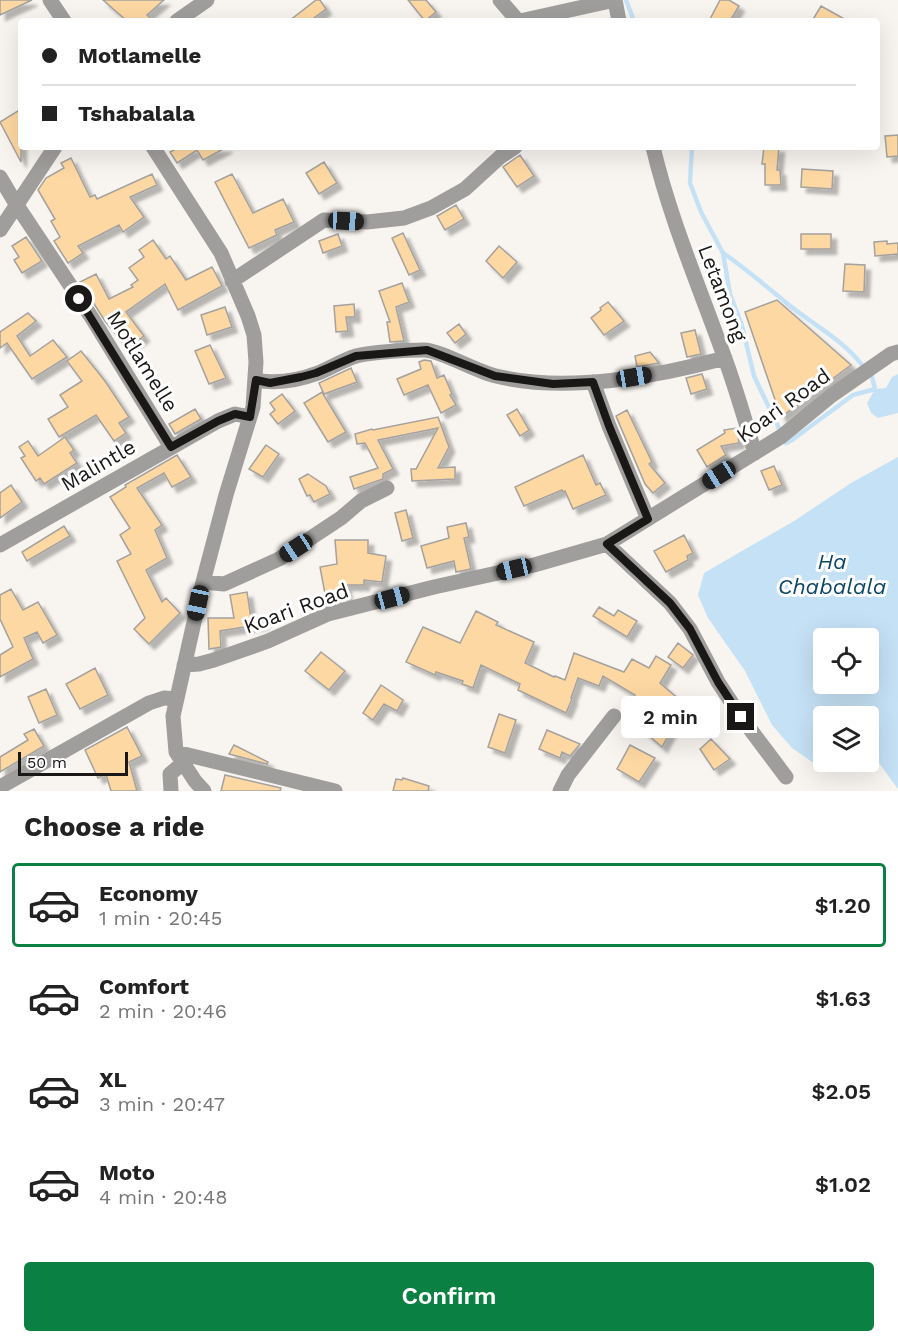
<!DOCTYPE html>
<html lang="en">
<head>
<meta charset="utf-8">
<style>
	:root { --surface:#fff; --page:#f6f6f6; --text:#222; --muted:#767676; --line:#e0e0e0; --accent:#0b8043 }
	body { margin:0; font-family:"Work Sans",sans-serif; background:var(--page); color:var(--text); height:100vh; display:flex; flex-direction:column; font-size:22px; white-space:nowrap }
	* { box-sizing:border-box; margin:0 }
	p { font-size:20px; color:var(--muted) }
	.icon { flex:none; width:33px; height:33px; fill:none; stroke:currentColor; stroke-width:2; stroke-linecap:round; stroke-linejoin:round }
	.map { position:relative; height:791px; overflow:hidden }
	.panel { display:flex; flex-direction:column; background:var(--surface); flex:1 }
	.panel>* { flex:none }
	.top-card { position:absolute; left:18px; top:18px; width:862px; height:132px; border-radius:6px; box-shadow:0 6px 24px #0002; display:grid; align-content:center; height:132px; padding:0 24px; background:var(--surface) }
	.buttons { position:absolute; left:813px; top:628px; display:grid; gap:12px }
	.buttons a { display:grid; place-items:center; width:66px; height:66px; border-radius:6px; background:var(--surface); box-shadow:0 6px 24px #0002; font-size:30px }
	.scale { position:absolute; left:18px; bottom:15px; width:110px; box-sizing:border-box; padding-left:6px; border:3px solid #191817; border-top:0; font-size:16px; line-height:21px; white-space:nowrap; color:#191817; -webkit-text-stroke:4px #fff; paint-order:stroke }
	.end { position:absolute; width:27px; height:27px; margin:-14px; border:8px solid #191817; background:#fff; box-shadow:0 0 0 3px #fff }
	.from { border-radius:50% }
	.bubble { position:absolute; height:42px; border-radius:6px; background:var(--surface); box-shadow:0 6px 24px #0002; font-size:20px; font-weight:600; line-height:42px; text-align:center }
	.car { position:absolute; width:18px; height:36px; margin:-18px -9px; border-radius:8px; box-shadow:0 0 4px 2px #0007; background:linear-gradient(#222 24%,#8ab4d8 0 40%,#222 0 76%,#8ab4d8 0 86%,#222 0) }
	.top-card b { display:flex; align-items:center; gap:21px; height:57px; font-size:22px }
	.top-card b+b { border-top:2px solid var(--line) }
	.top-card i { width:15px; height:15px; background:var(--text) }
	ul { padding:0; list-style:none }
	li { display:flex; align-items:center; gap:18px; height:84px; margin:0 12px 9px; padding:0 12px; border:3px solid transparent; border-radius:6px }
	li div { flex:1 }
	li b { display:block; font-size:22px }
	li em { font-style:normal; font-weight:600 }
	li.selected { border-color:var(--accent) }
	li>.icon { width:54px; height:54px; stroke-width:1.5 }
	h2 { padding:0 24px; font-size:27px; line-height:72px }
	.button { display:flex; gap:12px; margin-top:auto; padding:12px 24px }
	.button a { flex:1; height:69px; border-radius:6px; background:var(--accent); color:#fff; font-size:24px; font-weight:600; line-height:69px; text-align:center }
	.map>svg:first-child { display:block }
	.water { fill:#c5e1f5; fill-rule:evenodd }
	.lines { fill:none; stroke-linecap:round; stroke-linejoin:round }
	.stream { stroke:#c5e1f5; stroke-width:4.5 }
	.building { fill:#fed8a2; stroke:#a4a19e; stroke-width:1.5; filter:url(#shadow) }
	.minor { stroke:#9f9e9c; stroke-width:15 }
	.route { stroke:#191817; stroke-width:8 }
	.labels { text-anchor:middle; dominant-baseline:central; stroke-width:6; stroke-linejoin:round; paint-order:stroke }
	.street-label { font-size:21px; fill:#191817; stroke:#fff }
	.water-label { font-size:22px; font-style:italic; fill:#0a4666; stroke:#fff }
</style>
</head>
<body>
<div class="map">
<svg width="898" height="791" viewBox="0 0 898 791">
	<defs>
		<filter id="shadow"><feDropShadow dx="5.5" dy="5.5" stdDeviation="1.5" flood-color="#0004"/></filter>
	</defs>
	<rect width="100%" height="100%" fill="#f8f5f1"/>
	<path class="water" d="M898,374v39l-20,5 -7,-5 -4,-10 8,-14 11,-1 6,-11z
		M898,457v332l-22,-30 -7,2 -1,-44h-44v45h39l-31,7 -17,-5 -23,-16 -20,-23 -27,-54 -37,-53 -10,-23 6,-22 90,-52 57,-38zM824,639h44v45h-44z"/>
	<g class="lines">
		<path class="stream" d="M626,0l8,21
			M692,147l-2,36 11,29 22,41 7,41 12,32 12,50 32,67 6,-3 61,-45 22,-6
			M723,253c25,17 47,37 70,55 24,19 51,33 69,57
			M872,377l3,12"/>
	</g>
	<path class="building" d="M0,0h32l-32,15z
		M103,0h61l-17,15 7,6h-27z
		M316,0h4l6,9 -16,12h-21z
		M408,0h18l10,12 -11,9z
		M720,0h9l10,6 -9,15h-21z
		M821,6l27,15h-36z
		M21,109v53l-21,-40z
		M898,135v21l-11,1 -2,-21z
		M179,147h48l-24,13 -6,-10 -20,13 -7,-11z
		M764,147h15l-2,23h3l1,15h-16v-21h-3z
		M520,155l14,21 -17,11 -14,-20z
		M71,158l19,39 5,-2 2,4 55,-25 5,11 -27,12 14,20 -21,15 -4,-7 -41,21 5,7 -15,10 -14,-22 6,-4 -9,-16 4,-2 -17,-29 8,-12 18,-10 -3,-5z
		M324,162l13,21 -18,11 -13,-21z
		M802,169l31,2 -1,18 -31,-2z
		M232,174l21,39 30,-14 11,23 -19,8 2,5 -28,13 -34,-66z
		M456,205l8,14 -19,11 -8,-14z
		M403,233l17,37 -11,5 -17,-37z
		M338,234l4,12 -19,7 -4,-12z
		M801,234h30v15h-30z
		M26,237l16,24 -20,12 -8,-13 5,-3 -7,-11z
		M153,240l13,19 4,-3 16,24 26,-13 10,19 -44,24 -13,-26 -39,28 18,24 -17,12 -22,-27 -25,-39 16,-8 13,25 24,-12 -2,-2 7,-5 -9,-12 15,-11 -5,-7z
		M887,241v3l11,-1v11l-23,2 -1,-14z
		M499,246l18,16 -14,16 -17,-17z
		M845,264l20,1 -1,27 -21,-1z
		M402,283l7,19 -13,5 8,34 -14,1 -3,-20h3l-11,-31z
		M777,300l74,65 -70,52 -36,-105z
		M608,302l16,19 -20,14 -13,-17 10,-8 -1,-2z
		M354,304l1,13h-9l2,14 -12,1 -2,-26z
		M225,307l7,20 -25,8 -6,-20z
		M28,313l8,8 -19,15 13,20 23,-16 14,17 -35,22 -25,-36 -7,5v-16z
		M459,324l7,10 -11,9 -8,-10z
		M695,330l6,24 -14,3 -6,-24z
		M210,345l16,33 -17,6 -14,-33z
		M81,351l24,30 24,36 -10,6 7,10 -12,8 -18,-26 -37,22 -11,-18 20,-12 -8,-12 22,-14 -15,-20z
		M650,352l9,11 -22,4 -2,-11z
		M424,360l7,1 6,17 7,-3 8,19 -2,1 6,10 -15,8 -13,-28 -24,10 -7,-16 24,-10 -2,-7z
		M351,368l6,14 -33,12 -5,-11z
		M702,374l5,15 -16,5 -5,-16z
		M322,392l24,40 -18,10 -24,-39z
		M282,394l13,17 -17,13 -8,-10 5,-4 -5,-7z
		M195,409l6,10 -26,15 -6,-10z
		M517,409l12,21 -9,6 -13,-21z
		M627,410l25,52 -3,2 16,19 -12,10 -8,-9 -29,-68z
		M438,417l11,30 -11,21 17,-1v12l-43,2 -1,-12h5l22,-41 -60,12 15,29 -10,5v5l-29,10 -4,-12 28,-9 -13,-25 -8,1 -2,-10 17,-5 1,1z
		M737,428l2,15 -18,3 5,9 -19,12 -10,-17 28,-17 -1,-3z
		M65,437l9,13 -4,3 7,10 -33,21 -4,-6 -4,3 -15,-23 4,-2 -6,-9 9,-6 10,15z
		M266,445l13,9 -16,23 -14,-8z
		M177,455l14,22 -19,10 -8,-14 -27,15 25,37 -7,5 12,28 -21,12 16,32 4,-4 14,15 -31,31 -15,-15 11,-11 -28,-57 14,-7 -11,-19 10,-7 -20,-31 16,-10 -1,-2z
		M583,455l13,30 4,-2 6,12 -33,14 -8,-18 -2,1 -1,-2 -38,16 -9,-19z
		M774,466l8,19 -13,5 -8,-19z
		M308,474l18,12 4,8 -16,8 -4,-7 -3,1 -8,-17z
		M11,485l11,17 -22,16v-25z
		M406,510l7,28 -11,3 -7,-28z
		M466,523l3,14 -5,1 7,31 -15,3 -2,-11 -27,7 -6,-22 28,-8 -2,-11z
		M64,526l6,10 -43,25 -5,-9z
		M684,535l9,18 -6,3 1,4 -22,12 -12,-21z
		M335,540h33v13l18,3 -4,26 -18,-2v5h-19l2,10 -21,4 -6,-32 17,-3z
		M11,589l12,21 15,-8 19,33 -14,8 -6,-11 -13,6 9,21 -33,18v-22l13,-8 -13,-28v-24z
		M247,592l4,26 11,-1 1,7 -43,7 1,16 -12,2 -1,-31h26l-4,-23z
		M599,607l15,9 4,-6 19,11 -10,16 -34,-21z
		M476,611l22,11 -2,3 38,17 -9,21 29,14 1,-1 10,4 9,-27 50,19 8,-13 17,9 7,-12 15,9 -11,18 27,23 -21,23 4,3 -8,15 -21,-18 3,-3 -20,-10 11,-21 -32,-19 -4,10 -21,-8 -7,20 1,1 -6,14 -48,-23 2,-6 -39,-19 -8,23 -11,-4 1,-3 -27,-9 -1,3 -29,-13 17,-35 37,16z
		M678,643l15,12 -10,13 -15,-11z
		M321,652l24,19 -16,19 -24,-19z
		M95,668l13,27 -28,14 -14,-25z
		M381,685l22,15 -6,11 -13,-7 -11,16 -10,-7z
		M46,689l11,26 -18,8 -11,-26z
		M499,714l17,6 -11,33 -17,-6z
		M127,727l15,29 -13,6 8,29h-26l-5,-17 -8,4 -13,-28z
		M34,729l10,17 -44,26v-15l28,-17 -4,-6z
		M547,730l33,14 -10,12 -8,-4 -2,6 -21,-9z
		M711,739l19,20 -16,11 -14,-21z
		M234,745l34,17 -1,2 -38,-10z
		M630,745l25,13 -16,24 -22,-13z
		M225,775l56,13 -1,3h-59z
		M403,778l26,8 -1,5h-35l3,-12 6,1z"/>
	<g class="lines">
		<path class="minor" d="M50,0l14,21
			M500,0l18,21
			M615,0l4,21
			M177,21l30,-21
			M520,21l95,-21
			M153,147l68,106 27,63 6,19 2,27 -3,45 -27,88 -23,87 -30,134 3,36 19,29 9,10
			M653,147c17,72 46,139 71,209 12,32 21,65 31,97
			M0,177l16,27 76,114 79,129
			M0,230l55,-83
			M232,281l92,-61 43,2 37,-4 27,-10 34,-19 35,-32 15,-10
			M256,380c20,4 43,0 62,-7 13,-5 25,-13 38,-17 14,-4 52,-6 68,-6 16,0 53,22 72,26 70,17 160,1 229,-18
			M593,382l16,44 39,93
			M607,544l63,59 20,26 28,53 23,35 45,60
			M0,545l218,-124 17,-7 15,3
			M203,582l21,2 55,-25 62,-41 20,-17 26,-13
			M184,665l15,-1 15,-4 54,-19 60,-27 106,-27 100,-22 73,-21 175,-108 50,-41 59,-41 7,-2
			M176,752l159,39
			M0,787l149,-84 15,-5 13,1
			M171,791l-1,-17 13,-11
			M560,791l8,-16 46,-59"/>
	</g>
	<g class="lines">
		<path class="route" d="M79,299l92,148 47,-26 17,-7 15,3 6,-37 14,3 31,-6 15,-4 40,-17 71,-6 68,26 58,8 40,-2 16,44 39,93 -41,25 63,59 20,26 28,53 23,35"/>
	</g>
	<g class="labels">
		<g class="street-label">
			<text transform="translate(723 293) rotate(69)">Letamong</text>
			<text transform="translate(143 361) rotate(58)">Motlamelle</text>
			<text transform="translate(783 405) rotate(-36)">Koari Road</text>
			<text transform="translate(98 465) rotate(-30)">Malintle</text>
			<text transform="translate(296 608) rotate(-20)">Koari Road</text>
		</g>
		<g class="water-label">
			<text x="832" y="561">Ha<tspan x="832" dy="25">Chabalala</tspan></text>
		</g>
	</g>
</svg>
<div class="buttons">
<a><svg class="icon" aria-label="locate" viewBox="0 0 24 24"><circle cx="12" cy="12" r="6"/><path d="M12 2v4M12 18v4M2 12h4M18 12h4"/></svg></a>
<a><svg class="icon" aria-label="layers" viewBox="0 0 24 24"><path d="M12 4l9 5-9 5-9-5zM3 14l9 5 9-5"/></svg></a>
</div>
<div class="scale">50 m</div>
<i class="end from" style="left:79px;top:299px"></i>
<i class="end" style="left:741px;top:717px"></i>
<div class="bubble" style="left:621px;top:696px;width:99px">2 min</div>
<i class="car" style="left:346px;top:221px;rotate:93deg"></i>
<i class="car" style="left:634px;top:377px;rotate:81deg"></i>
<i class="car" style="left:719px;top:475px;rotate:238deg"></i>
<i class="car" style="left:296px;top:548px;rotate:237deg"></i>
<i class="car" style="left:514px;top:569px;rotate:257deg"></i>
<i class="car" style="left:392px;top:598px;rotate:75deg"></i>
<i class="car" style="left:198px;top:603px;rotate:192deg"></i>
<div class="top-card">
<b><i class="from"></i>Motlamelle</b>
<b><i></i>Tshabalala</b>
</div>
</div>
<section class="panel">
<h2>Choose a ride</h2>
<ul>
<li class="selected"><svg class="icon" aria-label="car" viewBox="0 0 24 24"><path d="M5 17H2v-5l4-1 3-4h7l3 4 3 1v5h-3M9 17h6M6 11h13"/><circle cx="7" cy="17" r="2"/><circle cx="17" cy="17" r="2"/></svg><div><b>Economy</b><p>1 min · 20:45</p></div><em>$1.20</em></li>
<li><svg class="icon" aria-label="car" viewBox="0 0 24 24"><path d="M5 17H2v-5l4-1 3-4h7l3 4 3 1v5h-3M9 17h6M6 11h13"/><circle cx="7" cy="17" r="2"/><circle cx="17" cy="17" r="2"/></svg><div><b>Comfort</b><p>2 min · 20:46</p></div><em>$1.63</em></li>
<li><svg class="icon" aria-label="car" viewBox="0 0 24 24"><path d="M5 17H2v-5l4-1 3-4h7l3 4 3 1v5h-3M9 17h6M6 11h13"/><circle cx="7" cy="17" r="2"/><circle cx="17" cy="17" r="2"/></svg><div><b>XL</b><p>3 min · 20:47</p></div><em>$2.05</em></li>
<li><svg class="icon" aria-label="car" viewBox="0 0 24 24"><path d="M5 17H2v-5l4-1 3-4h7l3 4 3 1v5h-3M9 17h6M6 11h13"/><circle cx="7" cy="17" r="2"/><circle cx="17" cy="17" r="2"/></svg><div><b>Moto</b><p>4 min · 20:48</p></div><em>$1.02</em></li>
</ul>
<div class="button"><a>Confirm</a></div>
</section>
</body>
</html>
